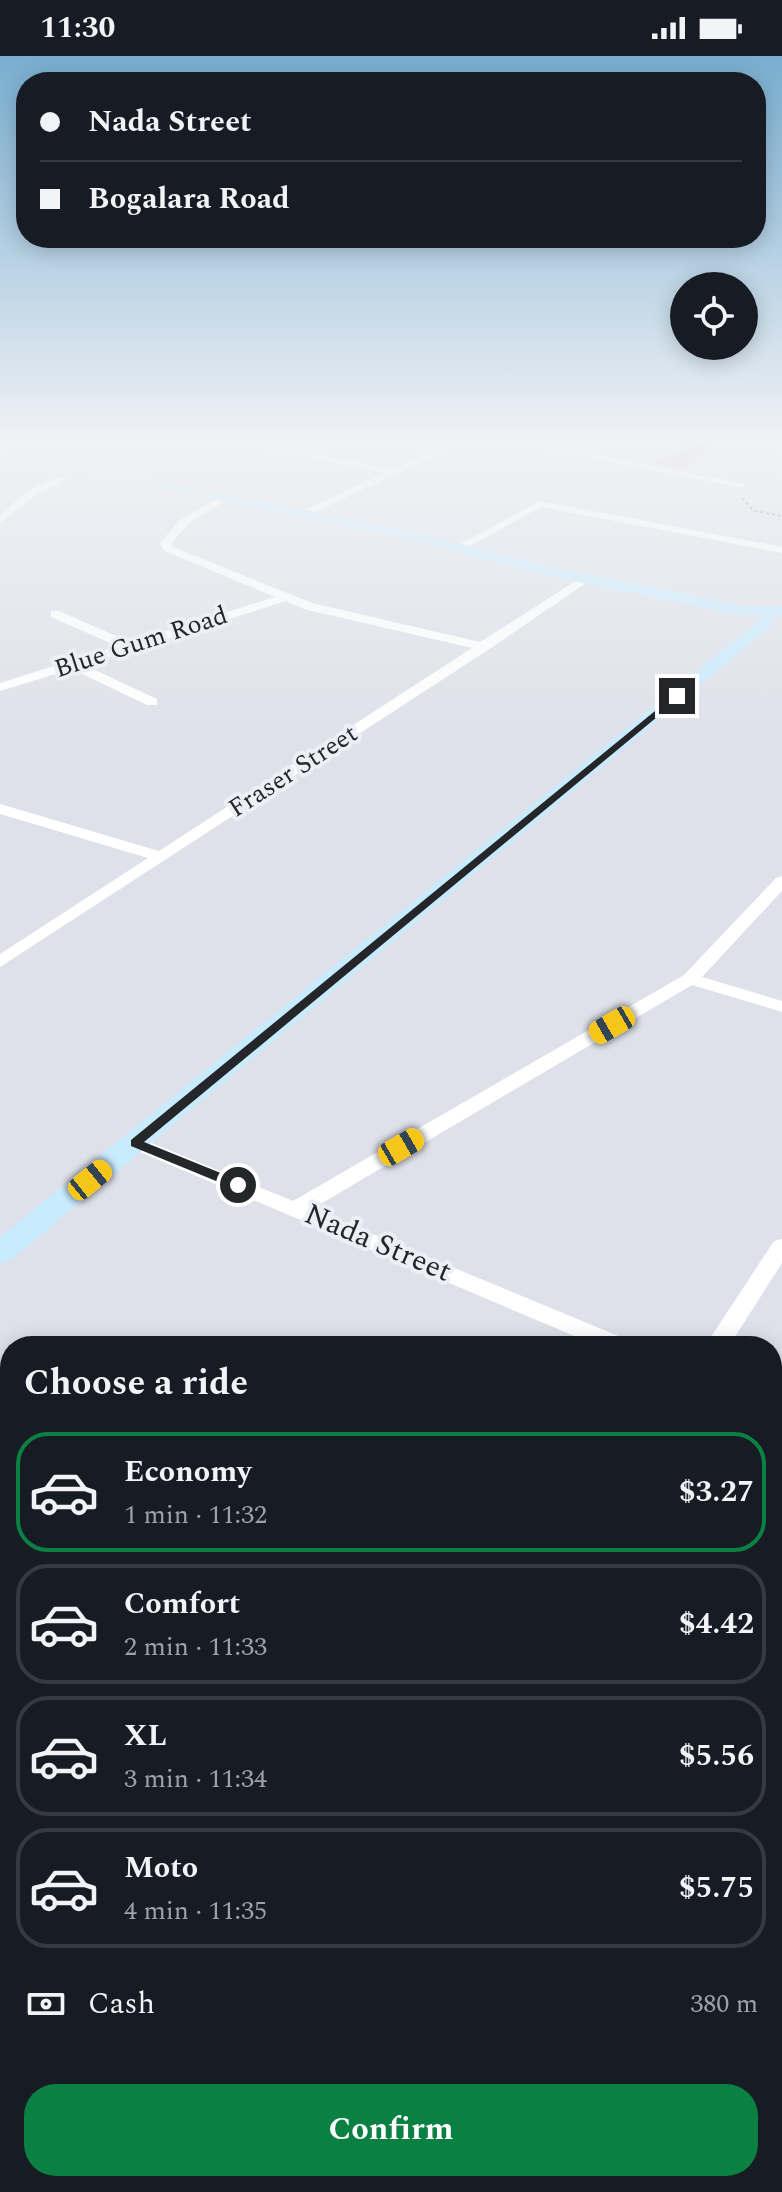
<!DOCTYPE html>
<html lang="en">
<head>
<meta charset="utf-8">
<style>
	:root { --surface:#171b24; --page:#20242c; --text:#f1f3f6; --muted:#9ea1a6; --line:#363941; --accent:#0b8043 }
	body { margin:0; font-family:Spectral,serif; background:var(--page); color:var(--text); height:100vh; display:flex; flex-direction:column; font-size:30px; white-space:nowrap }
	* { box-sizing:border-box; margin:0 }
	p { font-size:26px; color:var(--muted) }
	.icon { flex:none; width:44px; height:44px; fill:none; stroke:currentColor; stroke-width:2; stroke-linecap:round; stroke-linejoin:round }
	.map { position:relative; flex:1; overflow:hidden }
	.sheet { position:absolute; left:0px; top:1280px; width:782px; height:856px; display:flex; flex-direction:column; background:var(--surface); border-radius:32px 32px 0 0; box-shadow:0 4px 20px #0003 }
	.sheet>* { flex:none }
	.hud { position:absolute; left:16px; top:16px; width:750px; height:176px; border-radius:32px; box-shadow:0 4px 20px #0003; display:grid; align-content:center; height:176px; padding:0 24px; background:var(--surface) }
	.fabs { position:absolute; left:670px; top:216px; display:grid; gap:16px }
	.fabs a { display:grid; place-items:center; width:88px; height:88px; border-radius:50%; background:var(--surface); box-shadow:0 4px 20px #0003; font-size:40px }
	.end { position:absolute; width:36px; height:36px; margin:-18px; border:10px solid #252629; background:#fff; box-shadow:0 0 0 4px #fff }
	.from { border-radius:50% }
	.car { position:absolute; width:24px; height:48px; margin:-24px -12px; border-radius:10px; box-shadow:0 0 6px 2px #0007; background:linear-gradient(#f5c518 24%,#345 0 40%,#f5c518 0 76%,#345 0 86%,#f5c518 0) }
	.hud b { display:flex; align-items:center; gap:28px; height:76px; font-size:30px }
	.hud b+b { border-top:2px solid var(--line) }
	.hud i { width:20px; height:20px; background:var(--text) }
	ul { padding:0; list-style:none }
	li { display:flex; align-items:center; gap:24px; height:120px; margin:0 16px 12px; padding:0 8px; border:4px solid var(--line); border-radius:32px }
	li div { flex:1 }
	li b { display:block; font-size:30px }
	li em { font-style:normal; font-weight:700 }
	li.selected { border-color:var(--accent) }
	li>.icon { width:72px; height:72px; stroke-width:1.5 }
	h2 { padding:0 24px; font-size:36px; line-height:96px }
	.pay { display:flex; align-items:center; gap:20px; height:88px; padding:0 24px; font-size:30px }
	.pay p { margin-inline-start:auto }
	.cta { display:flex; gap:16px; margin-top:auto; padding:16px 24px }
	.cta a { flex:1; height:92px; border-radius:32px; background:var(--accent); color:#fff; font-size:32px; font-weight:700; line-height:92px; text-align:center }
	.status { display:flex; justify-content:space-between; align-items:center; height:56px; padding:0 40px; background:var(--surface); direction:ltr }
	.status svg { height:22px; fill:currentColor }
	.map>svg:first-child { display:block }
	.green { fill:#cbb4ce }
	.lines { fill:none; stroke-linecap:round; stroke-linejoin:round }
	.path { stroke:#919399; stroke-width:2; stroke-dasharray:3 3; stroke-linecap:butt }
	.street { fill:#fff; fill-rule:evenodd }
	.secondary { fill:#c9ebfe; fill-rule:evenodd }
	.route { fill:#252629 }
	.labels { text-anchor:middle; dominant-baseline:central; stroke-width:8; stroke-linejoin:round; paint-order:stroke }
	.far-street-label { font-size:26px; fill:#252629; stroke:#ebeff6 }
	.street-label { font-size:30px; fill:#252629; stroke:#ebeff6 }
</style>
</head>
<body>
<div class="status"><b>11:30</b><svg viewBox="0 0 49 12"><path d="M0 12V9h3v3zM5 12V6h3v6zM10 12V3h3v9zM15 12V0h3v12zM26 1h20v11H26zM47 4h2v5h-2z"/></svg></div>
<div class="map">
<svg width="782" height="2136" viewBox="0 0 782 2136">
	<rect width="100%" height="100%" fill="#dee1e9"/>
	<path class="green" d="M662,387h60l-41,25 -25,-5 26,-16z"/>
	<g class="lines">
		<path class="path" d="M678,403l22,-11 1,-5
			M742,442l12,13 28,5"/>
		<path class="street" d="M26,387h15l-41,12v-6z
			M240,387h18l135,26 56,-26h12l-156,74 -4,-1v-4l83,-39z
			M517,387h18l213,42 -5,3z
			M777,387h5v4l-3,-1z
			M58,421l9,2 -30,15 -37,29v-8l29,-25z
			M221,440l9,2 -42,26 -17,20 2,3 139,56 168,39 102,-65 10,2 -104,71 -488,317v-13l148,-96 -148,-44v-10l159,47 313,-203 -168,-39 -18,-8 -202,64 73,34v6h-10l-75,-36 -72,22v-8l117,-37 -66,-29v-6h8l71,31 145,-45 -110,-46 -6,-7 21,-24z
			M540,445l242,46v6l-241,-46 -78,43 -10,-2z
			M782,820v15l-80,86 80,24v11l-90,-27 -380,224 316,131 4,6h-34l-470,-199 -3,-4 10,-6 7,2 151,62 391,-226 92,-97z
			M782,1183v24l-53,83h-24l69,-105z
			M782,1923v52l-10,4v-52z
			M0,1940l10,4v37l-10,-4z
			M213,2126h45l4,10h-45z
			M681,2126h36l-4,10h-36z"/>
		<path class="secondary" d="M14,390l104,26 301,61 125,32 200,41h38v10h-15l8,5 -3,4 -761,635 -11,3v-26l765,-621h-21l-201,-41 -125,-33 -300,-62 -109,-27 -2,-3z
			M0,1359l10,3v29l-10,-3z
			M772,1758l10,4v41l-10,-4z"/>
	</g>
	<linearGradient id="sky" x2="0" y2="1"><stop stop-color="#79add0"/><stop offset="0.56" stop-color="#f0f2f5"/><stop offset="1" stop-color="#f0f2f5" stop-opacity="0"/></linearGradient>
	<rect width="782" height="686" fill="url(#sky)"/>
	<path class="route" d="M677,637l3,5 -536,444 99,40v6h-10l-102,-42v-6z"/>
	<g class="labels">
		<g class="far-street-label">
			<text transform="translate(141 586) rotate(-18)">Blue Gum Road</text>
			<text transform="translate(293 715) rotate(-33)">Fraser Street</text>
		</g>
		<g class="street-label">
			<text transform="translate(378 1187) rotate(23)">Nada Street</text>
		</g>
	</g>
</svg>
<div class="fabs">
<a><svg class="icon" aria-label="locate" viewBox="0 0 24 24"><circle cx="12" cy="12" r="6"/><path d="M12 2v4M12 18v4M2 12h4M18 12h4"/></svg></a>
</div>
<i class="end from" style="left:238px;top:1129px"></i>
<i class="end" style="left:677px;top:640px"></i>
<i class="car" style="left:612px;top:969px;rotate:240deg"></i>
<i class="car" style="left:401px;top:1091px;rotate:60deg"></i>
<i class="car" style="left:90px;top:1124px;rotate:51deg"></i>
<div class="hud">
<b><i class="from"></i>Nada Street</b>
<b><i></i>Bogalara Road</b>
</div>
<section class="sheet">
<h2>Choose a ride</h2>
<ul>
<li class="selected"><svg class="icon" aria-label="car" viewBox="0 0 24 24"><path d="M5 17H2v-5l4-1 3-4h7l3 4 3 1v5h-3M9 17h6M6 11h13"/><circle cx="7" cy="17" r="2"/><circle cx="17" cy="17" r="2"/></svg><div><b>Economy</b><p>1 min · 11:32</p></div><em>$3.27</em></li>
<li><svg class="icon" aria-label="car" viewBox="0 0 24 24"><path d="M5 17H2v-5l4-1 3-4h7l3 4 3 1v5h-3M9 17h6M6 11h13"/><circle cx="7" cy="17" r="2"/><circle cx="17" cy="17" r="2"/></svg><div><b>Comfort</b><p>2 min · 11:33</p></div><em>$4.42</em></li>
<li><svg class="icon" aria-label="car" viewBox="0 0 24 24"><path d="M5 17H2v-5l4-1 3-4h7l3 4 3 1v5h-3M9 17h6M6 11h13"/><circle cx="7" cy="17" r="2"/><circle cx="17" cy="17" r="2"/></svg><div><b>XL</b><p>3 min · 11:34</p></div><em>$5.56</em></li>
<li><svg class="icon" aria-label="car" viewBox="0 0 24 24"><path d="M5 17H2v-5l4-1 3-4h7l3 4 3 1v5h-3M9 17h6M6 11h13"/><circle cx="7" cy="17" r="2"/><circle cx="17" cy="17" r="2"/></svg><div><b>Moto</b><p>4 min · 11:35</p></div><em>$5.75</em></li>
</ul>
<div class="pay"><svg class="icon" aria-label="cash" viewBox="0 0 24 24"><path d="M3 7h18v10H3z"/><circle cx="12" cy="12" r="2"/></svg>Cash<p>380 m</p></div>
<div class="cta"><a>Confirm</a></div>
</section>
</div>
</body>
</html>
